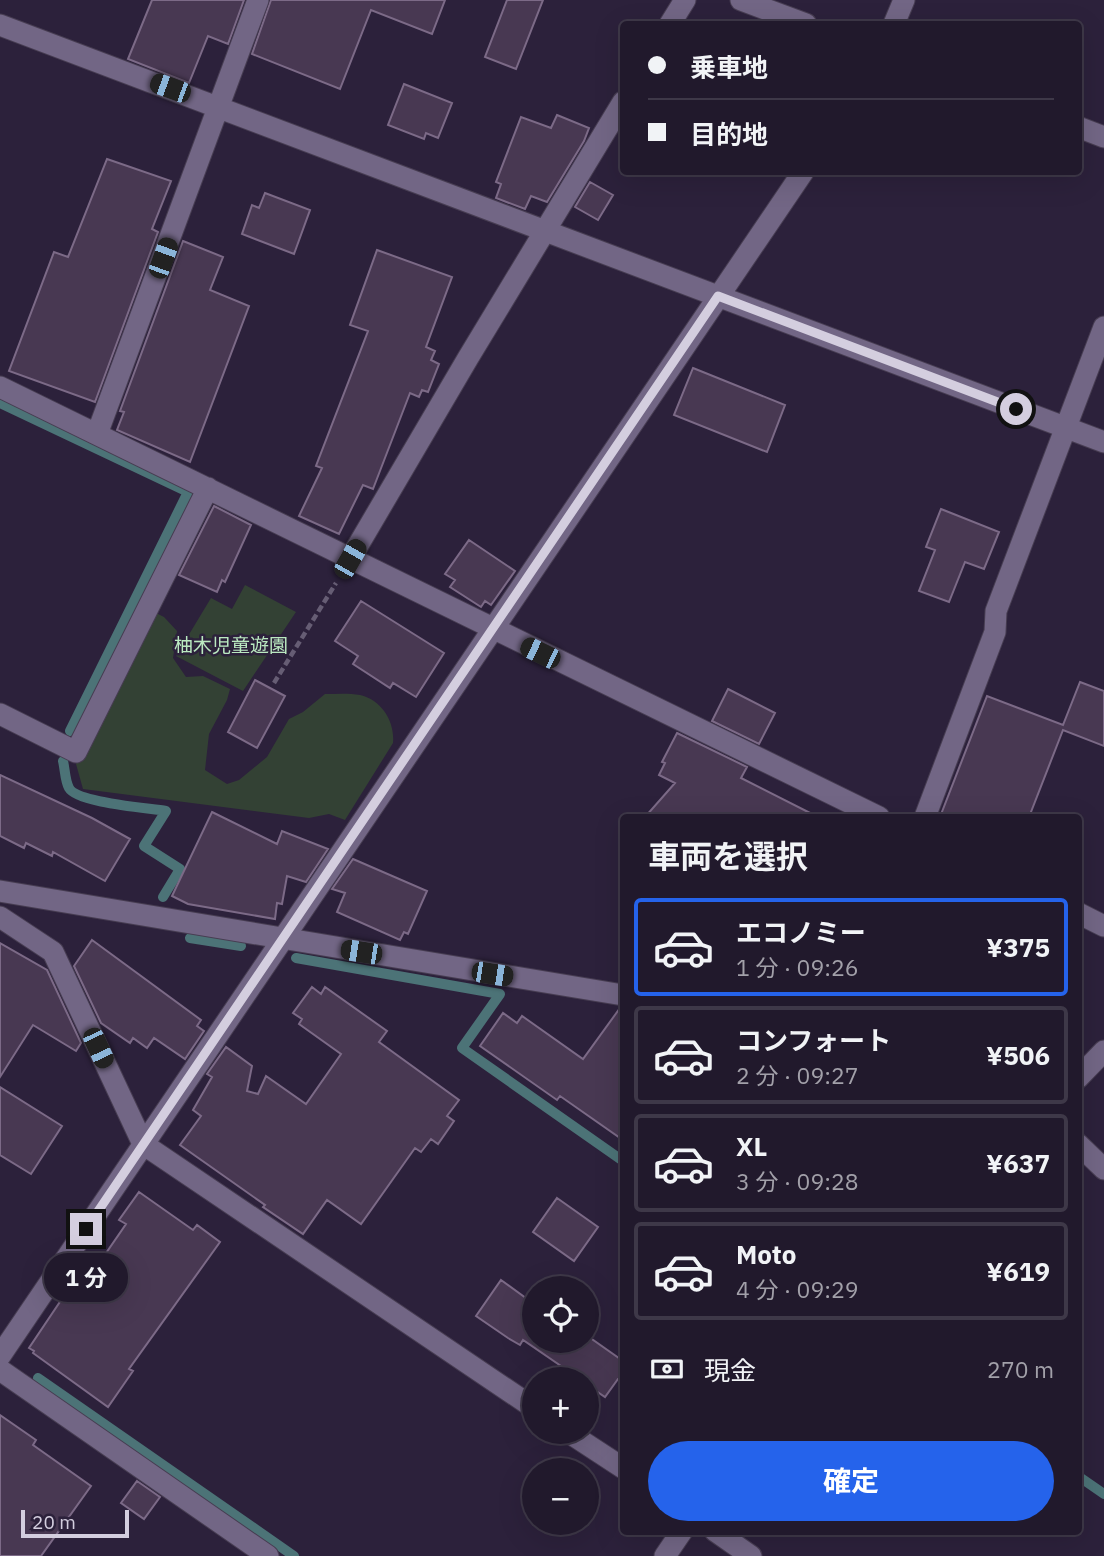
<!DOCTYPE html>
<html lang="ja">
<head>
<meta charset="utf-8">
<style>
	:root { --surface:#21192c; --page:#292234; --text:#f1f3f6; --muted:#a2a0a9; --line:#3e3848; --accent:#2563eb }
	body { margin:0; font-family:"IBM Plex Sans","Noto Sans JP",sans-serif; background:var(--page); color:var(--text); height:100vh; display:flex; flex-direction:column; font-size:26px; white-space:nowrap }
	* { box-sizing:border-box; margin:0 }
	p { font-size:23px; color:var(--muted) }
	.icon { flex:none; width:38px; height:38px; fill:none; stroke:currentColor; stroke-width:2; stroke-linecap:round; stroke-linejoin:round }
	.map { position:relative; flex:1; overflow:hidden }
	.sheet { position:absolute; left:620px; top:814px; width:462px; height:721px; display:flex; flex-direction:column; background:var(--surface); border-radius:7px; box-shadow:0 7px 28px #0002,0 0 0 2px var(--line) }
	.sheet>* { flex:none }
	.top-card { position:absolute; left:620px; top:21px; width:462px; height:154px; border-radius:7px; box-shadow:0 7px 28px #0002,0 0 0 2px var(--line); display:grid; align-content:center; height:154px; padding:0 28px; background:var(--surface) }
	.tools { position:absolute; left:522px; top:1276px; display:grid; gap:14px }
	.tools a { display:grid; place-items:center; width:77px; height:77px; border-radius:50%; background:var(--surface); box-shadow:0 7px 28px #0002,0 0 0 2px var(--line); font-size:35px }
	.scale { position:absolute; left:21px; bottom:18px; width:108px; box-sizing:border-box; padding-left:7px; border:4px solid #d4cedf; border-top:0; font-size:19px; line-height:24px; white-space:nowrap; color:#d4cedf; -webkit-text-stroke:5px #2c213b; paint-order:stroke }
	.end { position:absolute; width:32px; height:32px; margin:-16px; border:9px solid #d4cedf; background:#111; box-shadow:0 0 0 4px #111 }
	.from { border-radius:50% }
	.bubble { position:absolute; height:49px; border-radius:24px; background:var(--surface); box-shadow:0 7px 28px #0002,0 0 0 2px var(--line); font-size:23px; font-weight:700; line-height:49px; text-align:center }
	.car { position:absolute; width:21px; height:42px; margin:-21px -10px; border-radius:9px; box-shadow:0 0 5px 2px #0007; background:linear-gradient(#222 24%,#8ab4d8 0 40%,#222 0 76%,#8ab4d8 0 86%,#222 0) }
	.top-card b { display:flex; align-items:center; gap:24px; height:66px; font-size:26px }
	.top-card b+b { border-top:2px solid var(--line) }
	.top-card i { width:18px; height:18px; background:var(--text) }
	ul { padding:0; list-style:none }
	li { display:flex; align-items:center; gap:21px; height:98px; margin:0 14px 10px; padding:0 14px; border:4px solid var(--line); border-radius:7px }
	li div { flex:1 }
	li b { display:block; font-size:26px }
	li em { font-style:normal; font-weight:700 }
	li.on { border-color:var(--accent) }
	li>.icon { width:63px; height:63px; stroke-width:1.5 }
	h2 { padding:0 28px; font-size:32px; line-height:84px }
	.pay { display:flex; align-items:center; gap:18px; height:77px; padding:0 28px; font-size:26px }
	.pay p { margin-inline-start:auto }
	.button { display:flex; gap:14px; margin-top:auto; padding:14px 28px }
	.button a { flex:1; height:80px; border-radius:42px; background:var(--accent); color:#fff; font-size:28px; font-weight:700; line-height:80px; text-align:center }
	.map>svg:first-child { display:block }
	.green { fill:#334134 }
	.lines { fill:none; stroke-linecap:round; stroke-linejoin:round }
	.stream { stroke:#4c7377; stroke-width:10 }
	.building { fill:#483852; stroke:#7c6a87; stroke-width:2 }
	.minor-casing { stroke:#473d52; stroke-width:23 }
	.path { stroke:#665d74; stroke-width:4.5; stroke-dasharray:7 3.5; stroke-linecap:butt }
	.minor { stroke:#726685; stroke-width:21 }
	.route { stroke:#d4cedf; stroke-width:9 }
	.labels { text-anchor:middle; dominant-baseline:central; stroke-width:5; stroke-linejoin:round; paint-order:stroke }
	.park-label { font-size:19px; fill:#bae9c0; stroke:#2c213b }
</style>
</head>
<body>
<div class="map">
<svg width="1104" height="1556" viewBox="0 0 1104 1556">
	<rect width="100%" height="100%" fill="#2c213b"/>
	<path class="green" d="M245,585l51,27 -53,79 -67,-35 35,-58 21,11z
		M154,612l10,5 13,14 -4,27 13,19 17,-1 27,13 -3,11 -18,34 -4,36 22,14 12,-4 28,-23 22,-38 14,-7 22,-18c11,0 24,-1 35,1 22,5 35,27 33,48l-48,77 -16,-6 -20,4 -226,-29 -7,-25z"/>
	<g class="lines">
		<path class="stream" d="M0,403l188,89 -118,239
			M63,761c2,8 2,20 6,27 8,15 80,20 97,23l-22,35 36,23 -17,28
			M190,938l51,8
			M296,958l204,36 -38,54 161,113
			M38,1378l256,178
			M1078,1476l26,18"/>
	</g>
	<path class="building" d="M152,0h92l-16,44 -20,-8 -19,47 -61,-24z
		M271,0h174l-13,34 -61,-24 -31,79 -88,-35z
		M507,0h36l-27,69 -31,-12z
		M404,84l48,19 -14,35 -12,-5 -2,6 -36,-14z
		M557,115l32,13 -5,13 -37,61 -16,-6 -6,13 -29,-11 5,-14 -5,-2 25,-65 30,11z
		M107,159l64,22 -19,48 6,3 -63,170 -86,-31 45,-119 14,5z
		M590,182l23,13 -15,25 -23,-13z
		M265,193l45,17 -16,44 -52,-20 10,-29 7,3z
		M183,241l40,16 -13,33 39,16 -59,156 -73,-32 7,-18 -4,-1z
		M377,250l75,27 -26,70 9,4 -4,9 8,4 -11,28 -6,-2 -3,7 -9,-4 -37,96 -10,-4 -24,49 -40,-18 23,-48 -6,-2 52,-135 -18,-6z
		M693,368l92,37 -18,47 -93,-37z
		M214,506l37,19 -26,57 -3,-2 -5,12 -38,-17z
		M941,509l58,23 -15,37 -19,-7 -16,40 -30,-11 16,-41 -9,-3z
		M469,540l46,31 -24,34 -6,-4 -4,6 -31,-20 5,-7 -10,-6z
		M361,601l83,52 -28,44 -23,-14 -3,5 -37,-24 5,-8 -23,-15z
		M255,680l30,16 -28,52 -29,-16z
		M1080,682l24,9v55l-41,-16 -34,87h-89l47,-121 76,29z
		M728,689l47,24 -16,31 -47,-23z
		M677,733l70,34 -6,11 77,39h-173l30,-34 -16,-8 6,-12 -3,-1z
		M0,775l92,43 38,21 -25,42 -52,-29 -1,4 -26,-13 -2,5 -24,-12z
		M212,812l65,32 5,-13 46,18 -22,33 -19,-6 -5,28 -5,-1 -2,16 -87,-15 -16,-8z
		M353,859l74,32 -19,43 -4,-2 -4,8 -63,-28 8,-19 -13,-4z
		M92,940l109,80 -4,6 7,5 -19,28 -31,-21 -7,10 -14,-10 -3,5 -29,-20 -27,-57z
		M0,943l47,27 34,73 -5,8 -43,-26 -33,52z
		M312,987l9,7 4,-7 62,44 -8,11 80,58 -12,16 7,5 -16,23 -7,-5 -10,13 -6,-4 -54,76 -34,-24 -24,34 -40,-27 2,-2 -85,-60 21,-29 -8,-6 19,-33 -5,-3 19,-27 26,19 -5,25 11,3 8,-18 40,28 35,-50 -42,-30 3,-5 -9,-6z
		M620,1008h3v132l-63,-44 -3,4 -77,-54 23,-33 14,10 5,-7 61,43z
		M0,1087l62,39 -31,48 -31,-19z
		M139,1192l54,38 4,-5 23,17 -91,127 4,2 -25,36 -75,-54 1,-2 -5,-3 57,-85 9,6 31,-45 -7,-4z
		M557,1198l41,29 -24,34 -41,-29z
		M501,1280l33,24v36l52,1v-6l37,26v18h-5l-13,18 -19,-13v-5h-6l-57,-39 -3,5 -12,-7 -32,-22z
		M0,1415l36,25 -3,5 58,41 -50,70h-41z
		M137,1481l23,16 -16,22 -23,-16z"/>
	<g class="lines">
		<defs>
			<path id="minor" d="M741,0l65,24
				M670,24l15,-24
				M894,24l10,-24
				M0,25l1104,417
				M1078,127l26,10
				M0,387l879,430
				M97,434l161,-434
				M350,559l118,-201 155,-256
				M0,714l76,38 132,-264
				M925,817l70,-185 1,-21 108,-284
				M0,891l623,104
				M1078,913l26,13
				M0,917l53,35 90,192 391,264
				M1078,1078l26,-27
				M1078,1144l26,25
				M0,1356l803,-1184
				M0,1370l268,186
				M568,1432l55,36
				M715,1531l36,25
				M665,1556l17,-25"/>
		</defs>
		<use href="#minor" class="minor-casing"/>
		<path class="path" d="M274,683l62,-100"/>
		<use href="#minor" class="minor"/>
	</g>
	<g class="lines">
		<path class="route" d="M86,1229l632,-933 298,113"/>
	</g>
	<g class="labels">
		<g class="park-label">
			<text x="231" y="645">柚木児童遊園</text>
		</g>
	</g>
</svg>
<div class="tools">
<a><svg class="icon" aria-label="locate" viewBox="0 0 24 24"><circle cx="12" cy="12" r="6"/><path d="M12 2v4M12 18v4M2 12h4M18 12h4"/></svg></a>
<a>+</a>
<a>−</a>
</div>
<div class="scale">20 m</div>
<i class="end from" style="left:1016px;top:409px"></i>
<i class="end" style="left:86px;top:1229px"></i>
<div class="bubble" style="left:44px;top:1253px;width:84px">1 分</div>
<i class="car" style="left:170px;top:88px;rotate:290deg"></i>
<i class="car" style="left:163px;top:258px;rotate:20deg"></i>
<i class="car" style="left:350px;top:559px;rotate:30deg"></i>
<i class="car" style="left:540px;top:653px;rotate:296deg"></i>
<i class="car" style="left:361px;top:952px;rotate:279deg"></i>
<i class="car" style="left:492px;top:974px;rotate:99deg"></i>
<i class="car" style="left:98px;top:1048px;rotate:155deg"></i>
<div class="top-card">
<b><i class="from"></i>乗車地</b>
<b><i></i>目的地</b>
</div>
<section class="sheet">
<h2>車両を選択</h2>
<ul>
<li class="on"><svg class="icon" aria-label="car" viewBox="0 0 24 24"><path d="M5 17H2v-5l4-1 3-4h7l3 4 3 1v5h-3M9 17h6M6 11h13"/><circle cx="7" cy="17" r="2"/><circle cx="17" cy="17" r="2"/></svg><div><b>エコノミー</b><p>1 分 · 09:26</p></div><em>¥375</em></li>
<li><svg class="icon" aria-label="car" viewBox="0 0 24 24"><path d="M5 17H2v-5l4-1 3-4h7l3 4 3 1v5h-3M9 17h6M6 11h13"/><circle cx="7" cy="17" r="2"/><circle cx="17" cy="17" r="2"/></svg><div><b>コンフォート</b><p>2 分 · 09:27</p></div><em>¥506</em></li>
<li><svg class="icon" aria-label="car" viewBox="0 0 24 24"><path d="M5 17H2v-5l4-1 3-4h7l3 4 3 1v5h-3M9 17h6M6 11h13"/><circle cx="7" cy="17" r="2"/><circle cx="17" cy="17" r="2"/></svg><div><b>XL</b><p>3 分 · 09:28</p></div><em>¥637</em></li>
<li><svg class="icon" aria-label="car" viewBox="0 0 24 24"><path d="M5 17H2v-5l4-1 3-4h7l3 4 3 1v5h-3M9 17h6M6 11h13"/><circle cx="7" cy="17" r="2"/><circle cx="17" cy="17" r="2"/></svg><div><b>Moto</b><p>4 分 · 09:29</p></div><em>¥619</em></li>
</ul>
<div class="pay"><svg class="icon" aria-label="cash" viewBox="0 0 24 24"><path d="M3 7h18v10H3z"/><circle cx="12" cy="12" r="2"/></svg>現金<p>270 m</p></div>
<div class="button"><a>確定</a></div>
</section>
</div>
</body>
</html>
